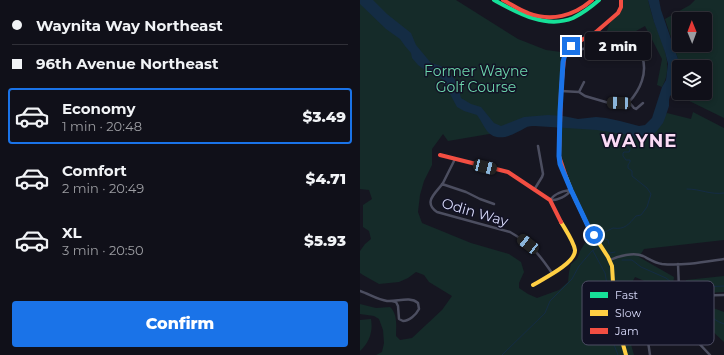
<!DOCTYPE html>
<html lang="en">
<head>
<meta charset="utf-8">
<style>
	:root { --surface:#101019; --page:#1e1e26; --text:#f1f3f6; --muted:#9c9da2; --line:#303038; --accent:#1a73e8 }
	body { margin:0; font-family:Montserrat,sans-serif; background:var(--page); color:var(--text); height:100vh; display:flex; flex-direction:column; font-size:15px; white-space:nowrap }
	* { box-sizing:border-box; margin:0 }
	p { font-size:13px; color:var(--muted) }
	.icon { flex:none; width:22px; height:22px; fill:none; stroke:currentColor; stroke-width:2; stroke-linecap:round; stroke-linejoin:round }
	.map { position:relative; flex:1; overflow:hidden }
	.side { display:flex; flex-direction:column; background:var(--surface); width:360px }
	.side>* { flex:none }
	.hud { display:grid; align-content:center; height:88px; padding:0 12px; background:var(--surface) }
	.needle { width:26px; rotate:359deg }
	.controls { position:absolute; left:312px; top:12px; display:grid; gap:8px }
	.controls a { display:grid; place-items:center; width:40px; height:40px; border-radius:4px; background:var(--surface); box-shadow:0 2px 6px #0003,0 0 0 1px var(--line); font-size:20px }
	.end { position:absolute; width:18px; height:18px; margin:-9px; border:5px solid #1a73e8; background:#fff; box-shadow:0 0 0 2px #fff }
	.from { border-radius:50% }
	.bubble { position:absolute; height:28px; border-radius:4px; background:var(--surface); box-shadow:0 2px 6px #0003,0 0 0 1px var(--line); font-size:13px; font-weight:800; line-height:28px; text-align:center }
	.car { position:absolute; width:12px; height:24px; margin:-12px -6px; border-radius:5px; box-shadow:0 0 3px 1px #0007; background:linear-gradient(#222 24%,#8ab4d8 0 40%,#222 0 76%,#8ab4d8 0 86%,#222 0) }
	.hud b { display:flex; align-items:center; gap:14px; height:38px; font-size:15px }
	.hud b+b { border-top:1px solid var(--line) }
	.hud i { width:10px; height:10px; background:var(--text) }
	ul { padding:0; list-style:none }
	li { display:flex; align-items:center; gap:12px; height:56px; margin:0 8px 6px; padding:0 4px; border:2px solid transparent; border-radius:4px }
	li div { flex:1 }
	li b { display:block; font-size:15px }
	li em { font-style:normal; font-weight:800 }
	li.active { border-color:var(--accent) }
	li>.icon { width:36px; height:36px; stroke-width:1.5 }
	.cta { display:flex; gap:8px; margin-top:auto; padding:8px 12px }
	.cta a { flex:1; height:46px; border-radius:4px; background:var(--accent); color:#fff; font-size:16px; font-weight:800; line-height:46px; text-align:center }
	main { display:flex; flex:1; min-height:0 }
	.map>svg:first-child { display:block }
	.green { fill:#152b29; fill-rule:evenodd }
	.water { fill:#142c44 }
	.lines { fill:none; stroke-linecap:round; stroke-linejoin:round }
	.stream { stroke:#142c44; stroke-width:1 }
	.street { stroke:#4c4e60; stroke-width:2.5 }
	.fast { stroke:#16e098; stroke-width:4 }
	.slow { stroke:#ffcf43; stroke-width:4 }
	.jam { stroke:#f24e42; stroke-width:4 }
	.route { stroke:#1a73e8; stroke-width:5 }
	.labels { text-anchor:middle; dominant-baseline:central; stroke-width:3; stroke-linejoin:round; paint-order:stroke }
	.park-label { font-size:14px; fill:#6cd5ab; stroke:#121225 }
	.street-label { font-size:14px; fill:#d9dbfb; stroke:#121225 }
	.district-label { font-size:18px; font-weight:bold; letter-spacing:1px; fill:#fbdbf5; stroke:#121225 }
	.key { fill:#121225; stroke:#4e4e65; stroke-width:1 }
	.key-label { font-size:11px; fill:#d9dbfb }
</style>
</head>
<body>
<main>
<section class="side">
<div class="hud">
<b><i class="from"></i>Waynita Way Northeast</b>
<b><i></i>96th Avenue Northeast</b>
</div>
<ul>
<li class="active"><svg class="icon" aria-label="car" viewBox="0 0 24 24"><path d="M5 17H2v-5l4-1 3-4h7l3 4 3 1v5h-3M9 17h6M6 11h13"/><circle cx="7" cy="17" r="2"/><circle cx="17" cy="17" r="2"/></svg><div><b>Economy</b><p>1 min · 20:48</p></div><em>$3.49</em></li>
<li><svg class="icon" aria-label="car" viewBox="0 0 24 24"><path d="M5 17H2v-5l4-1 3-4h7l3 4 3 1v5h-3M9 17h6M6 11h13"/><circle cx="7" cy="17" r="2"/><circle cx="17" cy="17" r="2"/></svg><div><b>Comfort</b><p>2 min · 20:49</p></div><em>$4.71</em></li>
<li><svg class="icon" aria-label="car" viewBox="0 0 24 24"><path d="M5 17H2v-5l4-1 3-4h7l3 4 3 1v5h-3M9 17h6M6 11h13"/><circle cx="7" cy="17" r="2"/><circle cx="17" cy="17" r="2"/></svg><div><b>XL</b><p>3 min · 20:50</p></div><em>$5.93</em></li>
</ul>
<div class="cta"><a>Confirm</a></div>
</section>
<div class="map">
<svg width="364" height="355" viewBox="0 0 364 355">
	<rect width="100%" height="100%" fill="#161621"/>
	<path class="green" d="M0,0h96l62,39 28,11 15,2v69l-16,1 -44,10 -53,9 -5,-7 -11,15v16l-8,16 -4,14 -2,17 4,11 49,20 38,11 12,8 3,10 -5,11v5l9,6 9,4 22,-8 9,-8 1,-10 2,-8 6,-5 3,-8 5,-8 9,-7 -33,-72v-42l73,7 18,-2 15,-14 24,6 2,-7 31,16v112l-80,9 -5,8 35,20 -2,16 -37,-16 -14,26 1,10 12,42h-258l6,-3 2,-9 -1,-13 -4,-11 -5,-3 -14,-2v-10l16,4 14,-1c8,7 6,20 6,29l4,4 12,-2 30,-28 10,-14 -23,-14 -5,-7 -8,-3 -8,6 -9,4 -20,2 -16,-9 -3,-2v-22l5,-7 6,-5 -2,-8 -6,-4v-22l9,-6 -3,-9 -9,-1z
		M261,0h27c2,8 4,16 7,24 8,21 19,42 7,63l-5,-2 5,-26 -17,-33 -16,9 -27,8 10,-25 9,-11z
		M335,0h29v118l-51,-25 4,-14 1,-20 -13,-40 25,-14zM319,19h26v26h-26zM319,67h26v26h-26z
		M364,276v16l-38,2v-14z
		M326,298h20l7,10 11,4v30l-15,-14 -23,-25z
		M11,319c2,12 -1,23 -11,32v-31z"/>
	<path class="water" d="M0,0h13l14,14 24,19 5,12 15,18 7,2 7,3 12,14 4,16 10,6 10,3 13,16 7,3 23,-9 24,-2 15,1 15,3 18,-2 10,1 14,3 19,5 6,-1 7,-7 10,-31 4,-7 2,-16 -3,-12 -11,-30 -6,-22h11l2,10 17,49 -1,20 -4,14 -3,3 -1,4v6l-4,12 -2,5 -7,9 -8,5 -10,1 -8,-3 -33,-5 -62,-4c-3,0 -7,0 -10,2 -11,6 -27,16 -38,3 -4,-5 -6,-11 -10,-16l-13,-4 -7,-4 -15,-28 -4,-3 -13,-6 -7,-5 -6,-7 -1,-5 -6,-7 -5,-7 -14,-10 -26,-25z"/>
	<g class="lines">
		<path class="stream" d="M327,189c14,0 23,6 37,4
			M249,244l-1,-4 -3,-1 -3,2 -2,-2v-4l1,-3h4l8,-4c12,2 16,-4 23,-12l5,-1 6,-8 4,-13 -4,-6 -15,-12v-5l-4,-3v-3l2,-3v-2h-4l-3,-4v-3l1,-1h5l1,-2c-2,-3 -4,-4 -2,-8h5l2,-2v-3
			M233,251l12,22 2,11 -1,40 12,31
			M249,251l1,2 5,-1
			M262,260h10l9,7 25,11 9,7
			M324,287l10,2 8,-2 22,-1
			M329,288c8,14 19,31 35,36
			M142,355l43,-42 5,-12 22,-22 7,-13 13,-15 5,-3"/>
		<path class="street" d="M201,91l18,1 6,4 24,7h10l10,-1c11,-12 19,-29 13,-46 -3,-7 -9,-14 -13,-21h-5l-20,8 -32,9
			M219,92l5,-10
			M269,102l5,6 2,1 7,-6
			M95,159c-4,8 -8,16 -12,24 -6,9 -21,19 -6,29l73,20c21,12 29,22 42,41
			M82,184l24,8 14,7 14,5
			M174,190l8,-13 1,-3 -5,-28
			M190,200c7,1 17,-4 21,-10
			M190,200c4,-6 13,-9 20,-10
			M250,260c8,-4 24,-8 33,-4 6,3 12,7 19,8 20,2 42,-2 62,-5
			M0,291c9,3 18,9 27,10 10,1 23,-5 31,2l1,6c-3,6 -10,12 -16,12l-4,-2 -1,-13 -2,-4 -4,-1
			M318,292l7,3 2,1 37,-1
			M307,310l12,-22 -1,-24
			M290,355l-4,-27 -7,-19v-4l1,-4 6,-2 5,1 12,7 10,9 37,39"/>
		<path class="fast" d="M134,0c24,13 52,29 79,18 10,-5 18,-11 26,-18"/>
		<path class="slow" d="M206,177l5,13 17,36 20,31 4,9 1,16 -3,15 2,15 7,18 7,25
			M173,285c10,-6 43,-22 42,-35 -1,-8 -10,-21 -14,-28"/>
		<path class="jam" d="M143,0c8,4 16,10 25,13 23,9 46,3 64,-13
			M80,155l68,17 42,28 11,22
			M206,177l-7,-21 2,-65 3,-33 3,-8 4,-4 25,-14 22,-19 3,-6v-7"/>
	</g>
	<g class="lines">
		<path class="route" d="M211,46l-6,8 -2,8 -3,50 -1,44 1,8 11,26 17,36 6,9"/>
	</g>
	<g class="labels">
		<g class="park-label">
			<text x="116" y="71">Former Wayne<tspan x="116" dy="16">Golf Course</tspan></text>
		</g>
		<g class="street-label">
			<text transform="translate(115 212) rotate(16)">Odin Way</text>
		</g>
		<g class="district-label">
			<text x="279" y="141">WAYNE</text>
		</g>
	</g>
	<rect x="222" y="281" width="132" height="64" rx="6" class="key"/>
	<rect x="230" y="292" width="18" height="6" fill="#16e098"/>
	<rect x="230" y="310" width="18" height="6" fill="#ffcf43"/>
	<rect x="230" y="328" width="18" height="6" fill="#f24e42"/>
	<g class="key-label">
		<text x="255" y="299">Fast</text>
		<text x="255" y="317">Slow</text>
		<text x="255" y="335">Jam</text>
	</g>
</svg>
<div class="controls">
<a><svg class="needle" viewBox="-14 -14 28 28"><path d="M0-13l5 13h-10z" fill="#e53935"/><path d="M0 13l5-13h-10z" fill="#9c9da2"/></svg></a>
<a><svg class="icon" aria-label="layers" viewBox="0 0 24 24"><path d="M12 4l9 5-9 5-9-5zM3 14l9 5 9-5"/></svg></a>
</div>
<i class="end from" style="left:234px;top:235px"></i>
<i class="end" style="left:211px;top:46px"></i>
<div class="bubble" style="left:225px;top:32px;width:66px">2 min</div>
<i class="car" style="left:259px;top:103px;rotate:272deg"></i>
<i class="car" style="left:125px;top:167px;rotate:104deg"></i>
<i class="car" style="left:168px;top:244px;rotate:308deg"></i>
</div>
</main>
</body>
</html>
